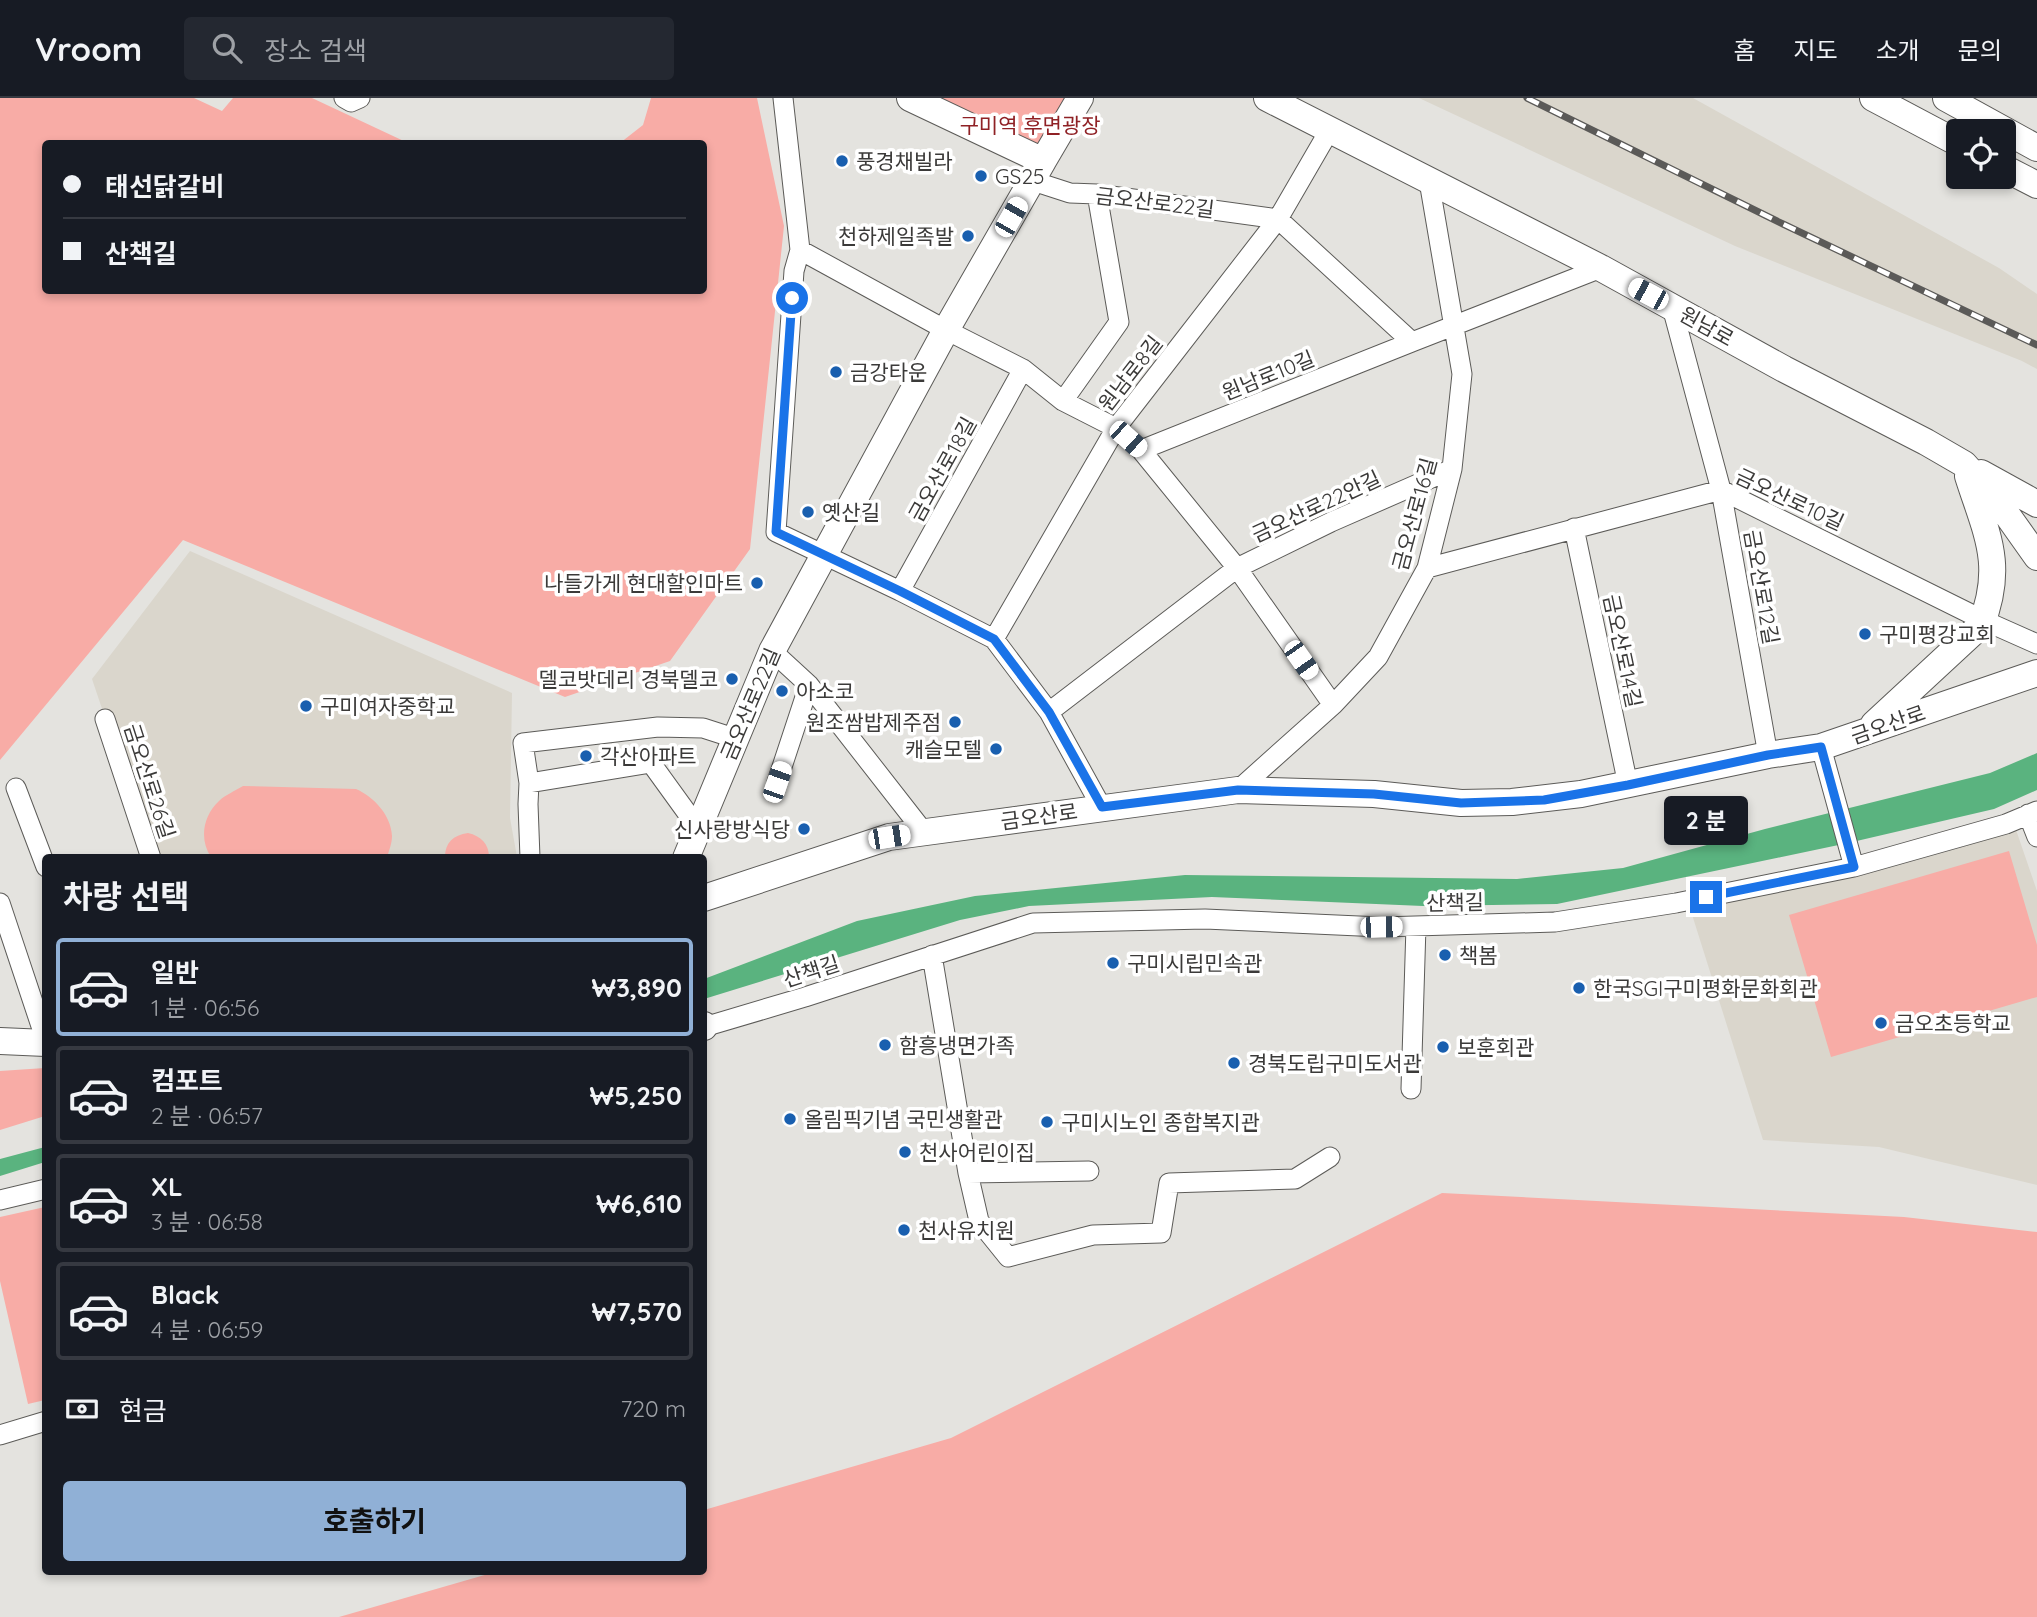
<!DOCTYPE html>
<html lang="ko">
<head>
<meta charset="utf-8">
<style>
	:root { --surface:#171b24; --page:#242831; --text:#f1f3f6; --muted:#9ea1a6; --line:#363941; --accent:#90b0d6 }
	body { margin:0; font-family:Quicksand,"Noto Sans KR",sans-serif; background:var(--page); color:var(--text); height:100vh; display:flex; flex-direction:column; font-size:26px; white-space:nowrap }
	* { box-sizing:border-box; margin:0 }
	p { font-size:23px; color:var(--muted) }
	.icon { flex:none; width:38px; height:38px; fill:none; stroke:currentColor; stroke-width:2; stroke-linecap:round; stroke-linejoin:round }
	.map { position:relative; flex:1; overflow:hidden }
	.drawer { position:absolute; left:42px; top:756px; width:665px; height:721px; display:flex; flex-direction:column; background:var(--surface); border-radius:7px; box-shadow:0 4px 10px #0003 }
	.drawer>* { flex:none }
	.top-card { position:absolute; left:42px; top:42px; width:665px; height:154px; border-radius:7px; box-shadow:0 4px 10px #0003; display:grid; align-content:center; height:154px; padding:0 21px; background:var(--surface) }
	.buttons { position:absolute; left:1946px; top:21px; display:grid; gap:14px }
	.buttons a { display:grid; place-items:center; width:70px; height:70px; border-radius:7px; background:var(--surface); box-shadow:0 4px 10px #0003; font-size:35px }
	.end { position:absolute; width:32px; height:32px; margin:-16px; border:9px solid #1a73e8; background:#fff; box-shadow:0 0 0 4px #fff }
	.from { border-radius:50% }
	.bubble { position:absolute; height:49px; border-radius:7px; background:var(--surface); box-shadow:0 4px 10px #0003; font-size:23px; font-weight:700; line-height:49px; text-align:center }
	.car { position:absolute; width:21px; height:42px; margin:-21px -10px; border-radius:9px; box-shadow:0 0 5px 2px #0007; background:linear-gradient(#fff 24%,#345 0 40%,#fff 0 76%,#345 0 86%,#fff 0) }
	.top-card b { display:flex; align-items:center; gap:24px; height:66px; font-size:26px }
	.top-card b+b { border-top:2px solid var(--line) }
	.top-card i { width:18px; height:18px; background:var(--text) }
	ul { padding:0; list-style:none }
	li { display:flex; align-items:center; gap:21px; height:98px; margin:0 14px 10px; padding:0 7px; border:4px solid var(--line); border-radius:7px }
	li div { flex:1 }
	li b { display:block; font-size:26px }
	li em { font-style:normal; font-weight:700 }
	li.selected { border-color:var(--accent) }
	li>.icon { width:63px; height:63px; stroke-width:1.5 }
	h2 { padding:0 21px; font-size:32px; line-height:84px }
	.pay { display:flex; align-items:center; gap:18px; height:77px; padding:0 21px; font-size:26px }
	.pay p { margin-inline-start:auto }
	.action { display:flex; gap:14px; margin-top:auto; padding:14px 21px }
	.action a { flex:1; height:80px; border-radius:7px; background:var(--accent); color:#111; font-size:28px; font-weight:700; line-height:80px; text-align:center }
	header { display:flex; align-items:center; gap:42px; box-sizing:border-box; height:98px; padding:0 35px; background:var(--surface); border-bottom:2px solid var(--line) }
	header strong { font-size:33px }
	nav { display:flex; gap:38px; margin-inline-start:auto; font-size:24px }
	.search { width:490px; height:63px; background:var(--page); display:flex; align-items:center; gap:18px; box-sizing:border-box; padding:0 24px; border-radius:7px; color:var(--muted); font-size:26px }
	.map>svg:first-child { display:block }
	.built { fill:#dad6cc }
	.green { fill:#f8aca6 }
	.water { fill:#5ab37f }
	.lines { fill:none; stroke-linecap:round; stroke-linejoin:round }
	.street-casing { stroke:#5c5b58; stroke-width:21 }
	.secondary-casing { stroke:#5c5b58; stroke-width:28 }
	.street { stroke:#fff; stroke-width:19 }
	.secondary { stroke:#fff; stroke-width:26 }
	.rail-casing { stroke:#5b5a58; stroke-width:7 }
	.rail { stroke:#fff; stroke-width:4.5; stroke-dasharray:13; stroke-linecap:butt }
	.route { stroke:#1a73e8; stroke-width:9 }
	.poi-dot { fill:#195faf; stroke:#fff; stroke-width:2.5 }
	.labels { text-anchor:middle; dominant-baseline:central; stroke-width:7; stroke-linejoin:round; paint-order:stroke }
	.park-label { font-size:21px; fill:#8f2125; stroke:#fff }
	.poi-label { font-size:21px; fill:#3b3a39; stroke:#fff; text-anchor:start }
	.street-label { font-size:21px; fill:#3b3a39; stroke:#fff }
</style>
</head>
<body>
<header>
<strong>Vroom</strong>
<div class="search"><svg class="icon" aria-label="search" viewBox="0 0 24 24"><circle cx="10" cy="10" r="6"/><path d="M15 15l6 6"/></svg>장소 검색</div>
<nav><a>홈</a><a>지도</a><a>소개</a><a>문의</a></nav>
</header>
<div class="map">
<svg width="2037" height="1519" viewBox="0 0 2037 1519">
	<rect width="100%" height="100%" fill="#e4e3df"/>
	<path class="built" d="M1419,0h274l306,170 38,26v75l-15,-8 -287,-115z
		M190,453l322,142 -2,125 7,39h-365l-60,-178z
		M2014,726l23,67v294l-158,-38 -116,-7 -74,-235z"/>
	<path class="green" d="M0,0h194l28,13 11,-13h79l96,45 -362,1v146h658v-146l-84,-1 23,-18 8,-27h106l27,128 -34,323 -80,112 -105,36 -382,-157 -183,220z
		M910,0h170l-37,63z
		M243,688l113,3c18,8 35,26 36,47 0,7 -3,15 -5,21h-176c-12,-18 -8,-41 8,-56 6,-6 16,-10 24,-15z
		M468,735c13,3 21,11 21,24h-44c0,-14 8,-22 23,-24z
		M2009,753l28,94v52l-206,60 -42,-142z
		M45,970v48l-45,14v-59z
		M1442,1095l462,24 133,15v385h-1698l156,-45h209v-62l247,-72z
		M45,1109v193l-17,4 -28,-123v-64z"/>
	<path class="water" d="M2037,655v37l-43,19 -146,34 -291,61 -134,2 -211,-9 -183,9 -69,14 -256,79v-20l153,-58 118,-25 210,-21 332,4 106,-11 142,-39 225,-56z
		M45,1049v15l-45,14v-17z"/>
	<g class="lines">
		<defs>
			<path id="street" d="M344,0l7,4 9,-4
				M783,0l17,152 -6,21 -18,261 124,59 94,48 55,73 53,96
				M1033,83l37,12 27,1 181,25 134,123 189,-74
				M800,152l146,80 77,39 40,32 53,27 25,22 96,118 96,137
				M1672,209l49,183 47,265
				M1063,303l56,-79 -22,-128
				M1141,352l271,-108
				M1574,430l54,257
				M1427,470l294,-78 262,130 54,24
				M900,493l123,-222
				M994,541l122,-211 162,-209 51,-88
				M772,553l37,34 114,146
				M1049,614l188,-144 94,-46 121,-53
				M105,621l46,139
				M1821,649l33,120
				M777,684l32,-97
				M529,685l122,-20 47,65
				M16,690l30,79
				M1238,692l95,-85 45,-48 49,-89 25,-99 10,-95 -33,-193
				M2028,716l9,23
				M530,760l-2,-54 1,-21 -6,-40 135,-16 45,1 31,10
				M0,805l46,138
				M932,857l36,218 11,48 29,36 85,-22 68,-2 8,-50 126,-4 35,-22
				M704,929l101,-30 228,-74 172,-4 176,8 174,-5 121,-19 178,-36 152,-43 31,-13
				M1411,991l5,-163
				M968,1075l121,-2
				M0,1102l46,-11
				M0,1337l46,-14"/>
			<path id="secondary" d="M910,0l133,63 37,-63
				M1267,0l334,170 183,101 142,73 38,22 34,38 39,55
				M1873,0l85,45
				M1946,0l91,50
				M2004,70l33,17
				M1981,375l56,31
				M1874,626l107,-99c24,-61 5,-92 -13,-149
				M686,760l86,-207 174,-321 97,-169
				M704,800l185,-61 349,-47 136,4 87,9 51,-1 69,-8 187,-39 53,-8 216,-74
				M704,927v2
				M0,943l46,2"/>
		</defs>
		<use href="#street" class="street-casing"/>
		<use href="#secondary" class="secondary-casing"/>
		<use href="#street" class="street"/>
		<use href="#secondary" class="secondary"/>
		<defs>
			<path id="rail" d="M1527,0l256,126 254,121"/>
		</defs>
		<use href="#rail" class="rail-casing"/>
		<use href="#rail" class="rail"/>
	</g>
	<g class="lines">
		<path class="route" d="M792,200l-16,234 124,59 94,48 55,73 53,95 136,-17 136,4 87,9 83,-3 84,-15 140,-30 53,-8 33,120 -148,30"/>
	</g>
	<g class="poi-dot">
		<circle cx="842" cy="63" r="7"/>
		<circle cx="981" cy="78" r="7"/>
		<circle cx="968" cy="138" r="7"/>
		<circle cx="836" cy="274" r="7"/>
		<circle cx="808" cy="414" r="7"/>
		<circle cx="757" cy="485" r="7"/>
		<circle cx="1865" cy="536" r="7"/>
		<circle cx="732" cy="581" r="7"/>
		<circle cx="782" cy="593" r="7"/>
		<circle cx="306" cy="608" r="7"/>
		<circle cx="955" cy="624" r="7"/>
		<circle cx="996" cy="651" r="7"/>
		<circle cx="586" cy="658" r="7"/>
		<circle cx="804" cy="731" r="7"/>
		<circle cx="1445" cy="857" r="7"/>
		<circle cx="1113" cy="865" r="7"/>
		<circle cx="1579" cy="890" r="7"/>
		<circle cx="1881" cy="925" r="7"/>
		<circle cx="885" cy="947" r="7"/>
		<circle cx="1443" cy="949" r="7"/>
		<circle cx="1234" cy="965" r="7"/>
		<circle cx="790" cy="1021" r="7"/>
		<circle cx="1047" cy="1024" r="7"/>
		<circle cx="905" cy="1054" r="7"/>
		<circle cx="904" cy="1132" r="7"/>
	</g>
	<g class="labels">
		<g class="park-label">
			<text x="1030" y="27">구미역 후면광장</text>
		</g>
		<g class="poi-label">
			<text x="856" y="63">풍경채빌라</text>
			<text x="995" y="78">GS25</text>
			<text x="954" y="138" text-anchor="end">천하제일족발</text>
			<text x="850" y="274">금강타운</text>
			<text x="822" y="414">옛산길</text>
			<text x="743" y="485" text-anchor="end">나들가게 현대할인마트</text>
			<text x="1879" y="536">구미평강교회</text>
			<text x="718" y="581" text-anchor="end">델코밧데리 경북델코</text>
			<text x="796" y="593">아소코</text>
			<text x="320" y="608">구미여자중학교</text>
			<text x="941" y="624" text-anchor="end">원조쌈밥제주점</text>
			<text x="982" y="651" text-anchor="end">캐슬모텔</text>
			<text x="600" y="658">각산아파트</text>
			<text x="790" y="731" text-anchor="end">신사랑방식당</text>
			<text x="1459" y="857">책봄</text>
			<text x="1127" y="865">구미시립민속관</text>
			<text x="1593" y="890">한국SGI구미평화문화회관</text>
			<text x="1895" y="925">금오초등학교</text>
			<text x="899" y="947">함흥냉면가족</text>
			<text x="1457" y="949">보훈회관</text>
			<text x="1248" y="965">경북도립구미도서관</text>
			<text x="804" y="1021">올림픽기념 국민생활관</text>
			<text x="1061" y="1024">구미시노인 종합복지관</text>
			<text x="919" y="1054">천사어린이집</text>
			<text x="918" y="1132">천사유치원</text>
		</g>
		<g class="street-label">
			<text transform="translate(1155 104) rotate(7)">금오산로22길</text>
			<text transform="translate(1707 228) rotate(29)">원남로</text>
			<text transform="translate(1130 275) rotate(-52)">원남로8길</text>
			<text transform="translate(1268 277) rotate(-22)">원남로10길</text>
			<text transform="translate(942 371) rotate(-61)">금오산로18길</text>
			<text transform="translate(1790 401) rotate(25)">금오산로10길</text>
			<text transform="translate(1316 408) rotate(-25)">금오산로22안길</text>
			<text transform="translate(1414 416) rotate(-75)">금오산로16길</text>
			<text transform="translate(1762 489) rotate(80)">금오산로12길</text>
			<text transform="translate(1623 553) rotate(78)">금오산로14길</text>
			<text transform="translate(750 606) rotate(-67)">금오산로22길</text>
			<text transform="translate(1888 626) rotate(-19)">금오산로</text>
			<text transform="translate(150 683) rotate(72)">금오산로26길</text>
			<text transform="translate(1039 718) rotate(-8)">금오산로</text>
			<text transform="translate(1455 804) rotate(-1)">산책길</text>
			<text transform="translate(811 873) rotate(-18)">산책길</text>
		</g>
	</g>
</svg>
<div class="buttons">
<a><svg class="icon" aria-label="locate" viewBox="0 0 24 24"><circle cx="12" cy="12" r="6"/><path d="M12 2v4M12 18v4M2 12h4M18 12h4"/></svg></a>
</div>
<i class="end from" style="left:792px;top:200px"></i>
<i class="end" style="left:1706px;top:799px"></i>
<div class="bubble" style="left:1664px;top:698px;width:84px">2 분</div>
<i class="car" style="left:1011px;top:119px;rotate:30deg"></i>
<i class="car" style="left:1648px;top:196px;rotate:298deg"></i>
<i class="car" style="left:1128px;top:341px;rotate:132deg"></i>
<i class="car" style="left:1301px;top:562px;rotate:145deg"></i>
<i class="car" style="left:777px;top:684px;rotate:19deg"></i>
<i class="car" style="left:889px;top:739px;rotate:81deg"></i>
<i class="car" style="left:1381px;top:829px;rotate:89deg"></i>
<div class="top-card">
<b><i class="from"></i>태선닭갈비</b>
<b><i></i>산책길</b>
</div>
<section class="drawer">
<h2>차량 선택</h2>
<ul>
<li class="selected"><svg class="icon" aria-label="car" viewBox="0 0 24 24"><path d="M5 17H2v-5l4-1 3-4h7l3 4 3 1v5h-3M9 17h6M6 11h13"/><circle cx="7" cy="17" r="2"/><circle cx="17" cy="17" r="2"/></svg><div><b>일반</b><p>1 분 · 06:56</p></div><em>₩3,890</em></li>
<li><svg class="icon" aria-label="car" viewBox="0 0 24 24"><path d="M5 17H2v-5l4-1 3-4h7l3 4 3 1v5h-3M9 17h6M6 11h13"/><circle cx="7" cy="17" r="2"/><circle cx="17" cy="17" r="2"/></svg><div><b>컴포트</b><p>2 분 · 06:57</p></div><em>₩5,250</em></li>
<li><svg class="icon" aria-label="car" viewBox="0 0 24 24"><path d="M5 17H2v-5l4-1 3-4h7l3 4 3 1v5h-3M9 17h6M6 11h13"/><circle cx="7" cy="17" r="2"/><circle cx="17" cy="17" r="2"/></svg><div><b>XL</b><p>3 분 · 06:58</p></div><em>₩6,610</em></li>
<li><svg class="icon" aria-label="car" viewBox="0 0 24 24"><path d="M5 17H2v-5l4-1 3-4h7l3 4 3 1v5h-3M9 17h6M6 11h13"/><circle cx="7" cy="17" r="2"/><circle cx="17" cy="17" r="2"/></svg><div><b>Black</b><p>4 분 · 06:59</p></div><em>₩7,570</em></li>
</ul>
<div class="pay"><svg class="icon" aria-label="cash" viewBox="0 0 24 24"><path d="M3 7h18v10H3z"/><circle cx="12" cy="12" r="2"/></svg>현금<p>720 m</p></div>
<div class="action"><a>호출하기</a></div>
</section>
</div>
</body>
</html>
